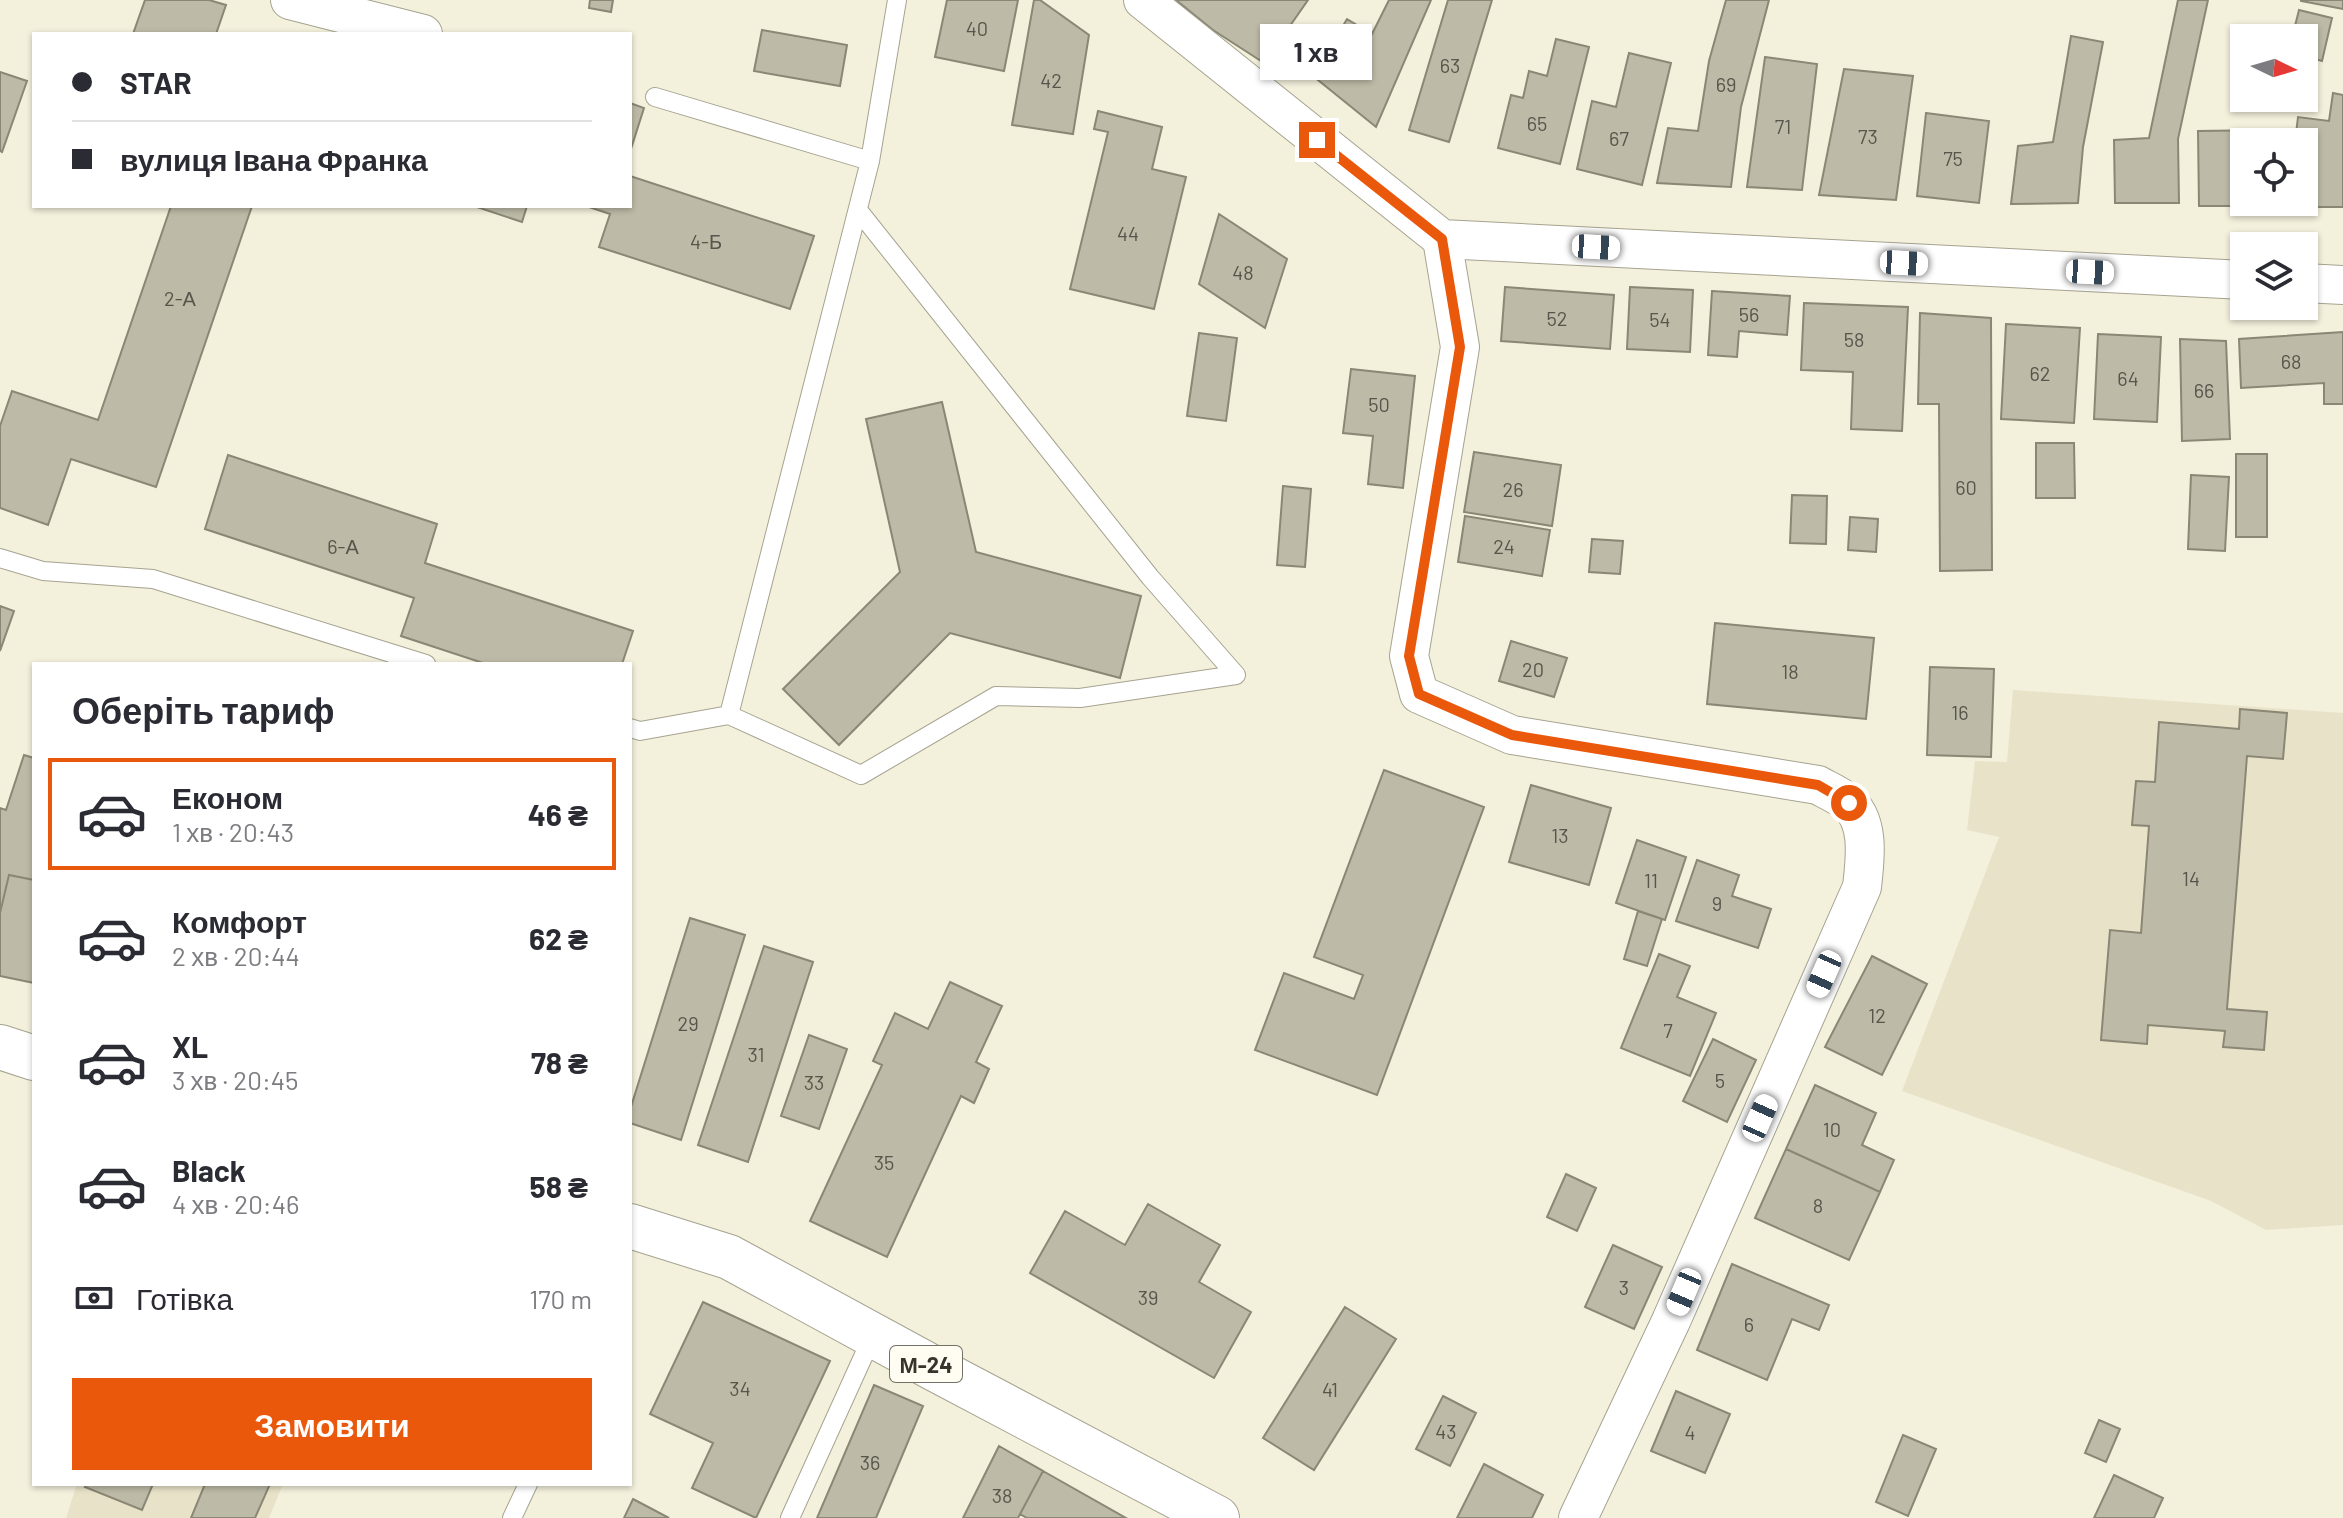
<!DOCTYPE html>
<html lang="uk">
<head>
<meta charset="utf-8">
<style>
	:root { --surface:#fff; --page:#f7f7f7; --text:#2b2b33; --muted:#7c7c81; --line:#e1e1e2; --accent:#ea580c }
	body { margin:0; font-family:Barlow,sans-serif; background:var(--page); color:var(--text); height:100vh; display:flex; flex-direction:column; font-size:30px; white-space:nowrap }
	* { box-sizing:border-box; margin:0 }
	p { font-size:26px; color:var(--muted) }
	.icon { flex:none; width:44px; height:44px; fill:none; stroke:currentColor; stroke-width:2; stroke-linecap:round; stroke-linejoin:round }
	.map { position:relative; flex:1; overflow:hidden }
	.panel { position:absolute; left:32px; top:662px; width:600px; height:824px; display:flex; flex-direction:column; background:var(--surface); border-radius:0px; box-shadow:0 2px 6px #0004 }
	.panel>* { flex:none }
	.guide { position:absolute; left:32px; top:32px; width:600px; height:176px; border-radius:0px; box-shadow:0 2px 6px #0004; display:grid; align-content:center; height:176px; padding:0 40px; background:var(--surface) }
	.needle { width:52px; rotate:95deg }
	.fabs { position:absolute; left:2230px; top:24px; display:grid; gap:16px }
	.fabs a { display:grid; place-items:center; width:88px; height:88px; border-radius:0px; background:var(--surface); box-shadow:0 2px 6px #0004; font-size:40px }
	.end { position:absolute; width:36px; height:36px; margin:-18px; border:10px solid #ea580c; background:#fff; box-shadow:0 0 0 4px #fff }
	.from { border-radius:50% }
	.bubble { position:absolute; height:56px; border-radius:0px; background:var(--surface); box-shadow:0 2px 6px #0004; font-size:26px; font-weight:700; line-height:56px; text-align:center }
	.car { position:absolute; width:24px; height:48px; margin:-24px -12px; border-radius:10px; box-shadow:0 0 6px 2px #0007; background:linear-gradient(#fff 24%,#345 0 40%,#fff 0 76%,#345 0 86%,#fff 0) }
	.guide b { display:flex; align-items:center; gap:28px; height:76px; font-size:30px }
	.guide b+b { border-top:2px solid var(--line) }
	.guide i { width:20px; height:20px; background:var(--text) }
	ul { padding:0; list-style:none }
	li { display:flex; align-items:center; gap:24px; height:112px; margin:0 16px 12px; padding:0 24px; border:4px solid transparent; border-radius:0px }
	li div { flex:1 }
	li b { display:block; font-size:30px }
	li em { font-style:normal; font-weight:700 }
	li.current { border-color:var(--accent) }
	li>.icon { width:72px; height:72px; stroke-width:1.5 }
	h2 { padding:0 40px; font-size:36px; line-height:96px }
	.pay { display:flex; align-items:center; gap:20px; height:88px; padding:0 40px; font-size:30px }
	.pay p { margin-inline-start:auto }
	.cta { display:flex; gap:16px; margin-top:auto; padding:16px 40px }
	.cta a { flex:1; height:92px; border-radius:0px; background:var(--accent); color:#fff; font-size:32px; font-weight:700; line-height:92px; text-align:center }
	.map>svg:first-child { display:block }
	.built { fill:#e8e3c8 }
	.building { fill:#bdbaa7; stroke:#8a8775; stroke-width:2 }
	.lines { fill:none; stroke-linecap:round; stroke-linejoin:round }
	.service-casing { stroke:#a6a390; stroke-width:20 }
	.minor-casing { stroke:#a6a390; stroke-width:40 }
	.trunk-casing { stroke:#a6a390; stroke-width:46 }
	.service { stroke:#fff; stroke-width:18 }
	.minor { stroke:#fff; stroke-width:38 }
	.trunk { stroke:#fff; stroke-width:44 }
	.route { stroke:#ea580c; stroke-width:10 }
	.labels { text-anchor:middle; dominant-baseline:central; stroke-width:6; stroke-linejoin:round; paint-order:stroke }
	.number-label { font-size:20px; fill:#58564c }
	.shield { fill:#fffdf1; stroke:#727168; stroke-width:2 }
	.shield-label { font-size:22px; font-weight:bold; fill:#36352d }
</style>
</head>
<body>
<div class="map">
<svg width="2343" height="1518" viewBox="0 0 2343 1518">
	<rect width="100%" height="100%" fill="#f3f0dc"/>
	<path class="built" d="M2013,690l330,23v512l-77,5 -55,-29 -309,-110 97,-254 -32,-7 8,-69 32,1z
		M77,1484h206l-14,34h-203z"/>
	<path class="building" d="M145,0h64l17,5 -10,29h-83z
		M590,0h23l-2,12 -22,-4z
		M947,0h71l-14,71 -69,-14z
		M1034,0h6l49,35 -16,99 -61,-9z
		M1176,0h132l-44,63 -51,-33z
		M1389,0h42l-55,127 -63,-51 34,-57 25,15z
		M1448,0h44l-43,142 -40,-12z
		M1726,0h43l-28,107 -10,80 -74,-4 11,-55 30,3 11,-70z
		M2178,0h30l-30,139 1,64h-64l-1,-63 35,-2z
		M2301,0h42v9l-42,-8z
		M2299,10l33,8 -10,43 -18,-5v-18h-12z
		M762,30l85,15 -7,41 -86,-15z
		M2071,36l32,6 -20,105 -5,56 -67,1 7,-58 35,-4z
		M1556,39l33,8 -29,117 -62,-16 13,-53 12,3 6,-27 18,5z
		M1629,53l42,10 -29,122 -65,-16 15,-68 24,6z
		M1765,57l52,7 -15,126 -55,-3z
		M1844,69l69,7 -17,124 -77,-5z
		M0,72l27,9 -25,71 -2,-1z
		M2333,93l10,2v112h-57l1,-5h17v-60h-9l3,-25 31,4z
		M630,103l14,5 -14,44z
		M1098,111l64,16 -10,42 34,8 -32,132 -84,-20 38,-157 -14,-3z
		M1926,113l63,8 -10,82 -62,-7z
		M2270,130v12h-26v60h27v4h-72l-1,-75z
		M630,176l184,60 -24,73 -191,-62 11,-33 -24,-8h44z
		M171,206h81l-96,281 -85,-28 -23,66 -48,-17v-82l12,-35 86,29z
		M474,206h53l-5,16z
		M1219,214l68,45 -22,69 -66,-44z
		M1505,287l109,8 -4,54 -109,-8z
		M1630,287l63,3 -3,62 -63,-3z
		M1712,291l78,5 -3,39 -48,-4 -2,26 -29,-2z
		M1804,303l104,4 -6,124 -51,-2 2,-57 -52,-2z
		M1920,313l71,5 1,252 -52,1 -1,-167h-21z
		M2006,324l74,4 -6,95 -73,-4z
		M2343,332v72h-19v-21l-83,5 -2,-49z
		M1199,333l38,5 -11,83 -39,-5z
		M2098,334l63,3 -4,85 -63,-3z
		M2180,339l46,2 4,98 -48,2z
		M1351,369l64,7 -12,112 -35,-4 5,-48 -30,-3z
		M942,402l34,150 165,44 -21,82 -170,-45 -111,112 -56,-56 117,-117 -34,-153z
		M2036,443h38l1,55h-39z
		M1474,452l87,13 -9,61 -88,-14z
		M2236,454h31v83h-31z
		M228,455l209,69 -12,39 208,68 -11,33h-136l-85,-28 13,-38 -209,-69z
		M2191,475l38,2 -4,74 -37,-2z
		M1283,486l28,3 -6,78 -28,-2z
		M1792,495l35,1 -1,48 -36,-1z
		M1465,516l85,14 -8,46 -84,-14z
		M1850,517l28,2 -2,33 -28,-2z
		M1592,539l31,2 -3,33 -31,-2z
		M0,606l14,5 -14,40z
		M1715,623l159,15 -8,81 -159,-15z
		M1511,641l56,17 -13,39 -55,-16z
		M1930,667l64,2 -3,88 -64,-2z
		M2240,709l47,4 -4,46 -36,-3 -20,253 40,3 -3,38 -41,-3 2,-16 -77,-6 -1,19 -46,-4 9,-110 31,3 8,-107 -17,-1 4,-44 19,1 4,-60 80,7z
		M24,755l10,3v122l-25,-5 -9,38v-105l6,2z
		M1384,770l100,37 -107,288 -122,-45 29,-77 70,26 9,-24 -49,-18z
		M1531,785l80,23 -22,77 -80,-23z
		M1637,840l49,17 -21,63 -49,-17z
		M1697,860l42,15 -7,21 39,13 -13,39 -82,-27z
		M9,875l25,5v103l-34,-7v-63z
		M1638,911l24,8 -15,47 -23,-7z
		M690,918l55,17 -64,205 -51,-17v-13z
		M764,946l49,16 -65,200 -50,-17z
		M1659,954l31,12 -13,31 39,16 -26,63 -69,-28z
		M1872,956l55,28 -45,91 -57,-28z
		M950,982l52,24 -26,56 13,7 -15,34 -13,-7 -74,161 -77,-36 72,-156 -9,-4 22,-48 33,16z
		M809,1035l38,14 -28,80 -38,-13z
		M1713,1039l43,21 -29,62 -44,-21z
		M1815,1085l61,28 -14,32 32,15 -14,32 -94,-43z
		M1786,1149l94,43 -31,68 -94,-42z
		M1566,1174l30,14 -19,43 -30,-14z
		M1148,1204l72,41 -21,37 52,30 -37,66 -184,-105 35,-62 60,34z
		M1613,1245l49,22 -28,62 -49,-22z
		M1732,1264l97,41 -10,25 -27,-11 -25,61 -70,-30z
		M703,1302l127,59 -74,157 -64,-30 21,-45 -63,-29z
		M1345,1307l51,32 -82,131 -51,-32z
		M874,1385l49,21 -47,112h-59z
		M1676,1391l54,23 -25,59 -54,-22z
		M1443,1396l33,17 -26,53 -34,-17z
		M2099,1420l21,9 -14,33 -21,-9z
		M1903,1435l33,14 -28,67 -32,-14z
		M999,1446l44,25 -25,47h-55z
		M1484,1464l59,31 -11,23h-75z
		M1043,1471l83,47h-99l-7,-4z
		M2114,1475l49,23 -9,20h-60z
		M87,1484h66l-11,26 -57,-23z
		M205,1484h65l-15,34h-64z
		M633,1499l36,19h-45z"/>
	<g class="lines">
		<defs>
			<path id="service" d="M655,97l215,64
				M0,558l43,13 110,8 273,85
				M729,715l132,60 135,-79 84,2 156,-23 -86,-98 -292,-367
				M630,728l10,3 89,-16 141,-554 27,-161
				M512,1518l16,-34
				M790,1518l83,-183"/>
			<path id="minor" d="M290,0l133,34
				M1143,0l299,239 802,41
				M1442,239l18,108 -51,309 10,38 93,41 306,50c9,5 20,10 28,16 25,19 19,59 16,86l-191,434 -93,197
				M2304,283l39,2"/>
			<path id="trunk" d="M0,1047l34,11
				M630,1226l99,31 206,112 282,149"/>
		</defs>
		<use href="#service" class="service-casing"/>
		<use href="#minor" class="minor-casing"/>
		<use href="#trunk" class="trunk-casing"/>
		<use href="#service" class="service"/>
		<use href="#minor" class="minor"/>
		<use href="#trunk" class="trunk"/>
	</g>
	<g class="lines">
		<path class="route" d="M1317,140l125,99 18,108 -51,309 10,38 93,41 306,50 31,18"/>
	</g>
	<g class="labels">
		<g class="number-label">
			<text x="977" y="28">40</text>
			<text x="1450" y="65">63</text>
			<text x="1051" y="80">42</text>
			<text x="1726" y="84">69</text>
			<text x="1537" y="123">65</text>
			<text x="1783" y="126">71</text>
			<text x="1868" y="136">73</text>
			<text x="1619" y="138">67</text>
			<text x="1953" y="158">75</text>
			<text x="1128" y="233">44</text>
			<text x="706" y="241">4-Б</text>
			<text x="1243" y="272">48</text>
			<text x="180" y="298">2-А</text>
			<text x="1749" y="314">56</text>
			<text x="1557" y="318">52</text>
			<text x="1660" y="319">54</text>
			<text x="1854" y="339">58</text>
			<text x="2291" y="361">68</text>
			<text x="2040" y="373">62</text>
			<text x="2128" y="378">64</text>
			<text x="2204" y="390">66</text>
			<text x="1379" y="404">50</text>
			<text x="1966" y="487">60</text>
			<text x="1513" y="489">26</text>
			<text x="343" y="546">6-А</text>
			<text x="1504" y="546">24</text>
			<text x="1533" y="669">20</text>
			<text x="1790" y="671">18</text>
			<text x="1960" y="712">16</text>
			<text x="1560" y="835">13</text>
			<text x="2191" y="878">14</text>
			<text x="1651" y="880">11</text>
			<text x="1717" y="903">9</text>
			<text x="1877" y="1015">12</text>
			<text x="688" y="1023">29</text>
			<text x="1668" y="1030">7</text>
			<text x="756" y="1054">31</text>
			<text x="1720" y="1080">5</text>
			<text x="814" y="1082">33</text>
			<text x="1832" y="1129">10</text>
			<text x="884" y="1162">35</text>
			<text x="1818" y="1205">8</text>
			<text x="1624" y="1287">3</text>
			<text x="1148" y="1297">39</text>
			<text x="1749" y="1324">6</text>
			<text x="740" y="1388">34</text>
			<text x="1330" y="1389">41</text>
			<text x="1446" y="1431">43</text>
			<text x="1690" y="1432">4</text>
			<text x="870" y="1462">36</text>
			<text x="1002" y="1495">38</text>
		</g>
		<rect class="shield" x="890" y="1346" width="72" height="36" rx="6"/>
		<g class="shield-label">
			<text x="926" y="1364">М-24</text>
		</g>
	</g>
</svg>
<div class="fabs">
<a><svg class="needle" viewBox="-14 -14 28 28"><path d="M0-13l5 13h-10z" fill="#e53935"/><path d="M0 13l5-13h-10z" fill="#7c7c81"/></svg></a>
<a><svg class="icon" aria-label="locate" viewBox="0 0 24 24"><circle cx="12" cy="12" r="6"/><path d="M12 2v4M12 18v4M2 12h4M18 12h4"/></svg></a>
<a><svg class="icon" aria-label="layers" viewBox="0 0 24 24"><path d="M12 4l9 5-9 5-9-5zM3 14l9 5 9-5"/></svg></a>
</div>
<i class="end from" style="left:1849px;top:803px"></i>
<i class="end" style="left:1317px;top:140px"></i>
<div class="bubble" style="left:1260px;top:24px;width:112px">1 хв</div>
<i class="car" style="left:1596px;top:247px;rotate:93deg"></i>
<i class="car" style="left:1904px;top:263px;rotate:93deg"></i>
<i class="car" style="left:2090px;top:272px;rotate:93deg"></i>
<i class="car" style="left:1824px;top:974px;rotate:204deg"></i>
<i class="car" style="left:1760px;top:1118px;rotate:24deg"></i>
<i class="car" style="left:1684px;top:1292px;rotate:203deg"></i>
<div class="guide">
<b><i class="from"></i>STAR</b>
<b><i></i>вулиця Івана Франка</b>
</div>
<section class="panel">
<h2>Оберіть тариф</h2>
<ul>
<li class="current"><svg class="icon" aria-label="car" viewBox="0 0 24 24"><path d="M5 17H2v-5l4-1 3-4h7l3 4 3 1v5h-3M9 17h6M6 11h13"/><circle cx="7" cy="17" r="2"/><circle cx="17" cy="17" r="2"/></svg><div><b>Економ</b><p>1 хв · 20:43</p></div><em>46 ₴</em></li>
<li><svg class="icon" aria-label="car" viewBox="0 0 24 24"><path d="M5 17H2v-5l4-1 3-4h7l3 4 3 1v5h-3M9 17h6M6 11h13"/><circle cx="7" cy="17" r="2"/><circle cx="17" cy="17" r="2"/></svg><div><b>Комфорт</b><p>2 хв · 20:44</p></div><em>62 ₴</em></li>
<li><svg class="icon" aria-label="car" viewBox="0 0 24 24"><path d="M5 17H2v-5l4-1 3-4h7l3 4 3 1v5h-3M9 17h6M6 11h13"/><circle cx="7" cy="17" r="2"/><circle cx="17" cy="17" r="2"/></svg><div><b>XL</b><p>3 хв · 20:45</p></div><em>78 ₴</em></li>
<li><svg class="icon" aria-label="car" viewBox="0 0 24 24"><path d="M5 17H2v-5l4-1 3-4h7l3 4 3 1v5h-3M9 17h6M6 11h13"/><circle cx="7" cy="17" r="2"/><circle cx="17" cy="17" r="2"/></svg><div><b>Black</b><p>4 хв · 20:46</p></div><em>58 ₴</em></li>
</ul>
<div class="pay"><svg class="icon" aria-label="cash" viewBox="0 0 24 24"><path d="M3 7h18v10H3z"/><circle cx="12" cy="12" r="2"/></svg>Готівка<p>170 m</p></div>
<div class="cta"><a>Замовити</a></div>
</section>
</div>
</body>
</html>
